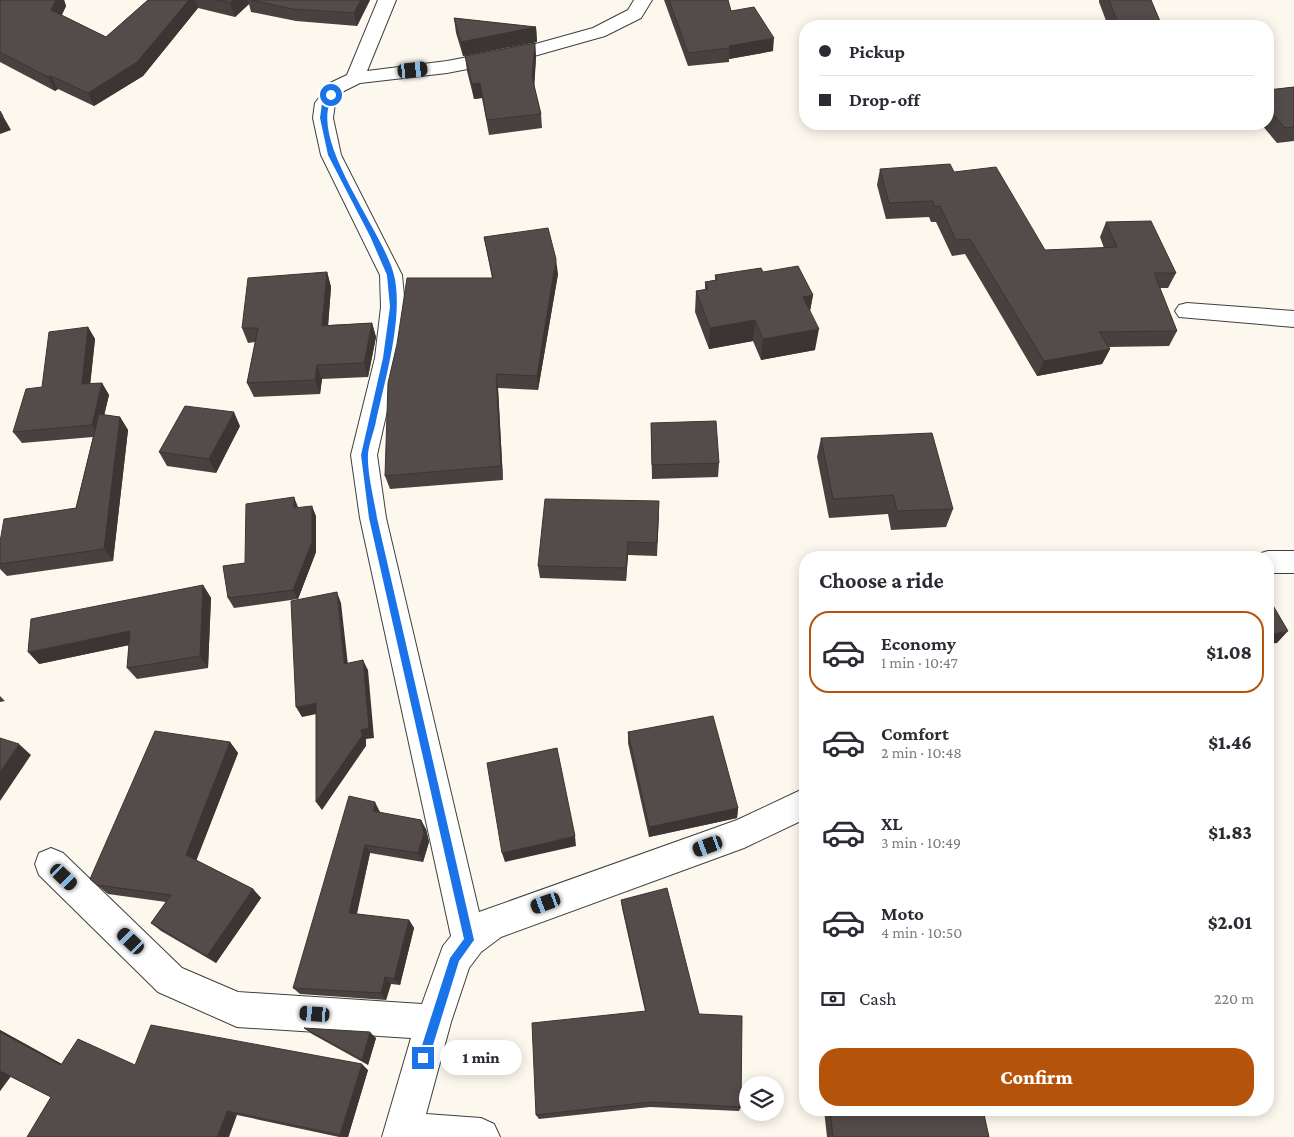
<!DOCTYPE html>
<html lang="en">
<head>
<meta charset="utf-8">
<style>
	:root { --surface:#fff; --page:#f7f7f7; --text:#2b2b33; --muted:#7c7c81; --line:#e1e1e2; --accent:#b45309 }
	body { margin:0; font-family:"Crimson Pro",serif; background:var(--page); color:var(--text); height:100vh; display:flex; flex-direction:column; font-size:19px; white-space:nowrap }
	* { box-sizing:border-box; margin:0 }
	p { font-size:16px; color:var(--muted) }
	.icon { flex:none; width:28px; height:28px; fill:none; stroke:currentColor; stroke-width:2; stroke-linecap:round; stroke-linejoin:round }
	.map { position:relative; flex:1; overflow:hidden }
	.drawer { position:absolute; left:799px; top:551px; width:475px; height:565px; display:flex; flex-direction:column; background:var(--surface); border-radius:20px; box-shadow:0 2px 12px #0003 }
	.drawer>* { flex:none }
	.top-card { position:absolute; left:799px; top:20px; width:475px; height:110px; border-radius:20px; box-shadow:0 2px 12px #0003; display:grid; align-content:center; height:110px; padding:0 20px; background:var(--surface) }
	.buttons { position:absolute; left:739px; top:1076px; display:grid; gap:10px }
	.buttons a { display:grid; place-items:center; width:45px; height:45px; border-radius:50%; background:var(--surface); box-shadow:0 2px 12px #0003; font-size:25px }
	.end { position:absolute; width:22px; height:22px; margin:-11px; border:6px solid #1a73e8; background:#fff; box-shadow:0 0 0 2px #fff }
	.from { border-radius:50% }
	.bubble { position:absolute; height:35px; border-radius:18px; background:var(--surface); box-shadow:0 2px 12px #0003; font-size:16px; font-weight:800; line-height:35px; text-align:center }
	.car { position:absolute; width:15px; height:30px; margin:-15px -8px; border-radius:6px; box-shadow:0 0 4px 1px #0007; background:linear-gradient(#222 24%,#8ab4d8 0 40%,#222 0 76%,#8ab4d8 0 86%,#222 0) }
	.top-card b { display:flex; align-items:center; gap:18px; height:48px; font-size:19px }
	.top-card b+b { border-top:1px solid var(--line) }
	.top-card i { width:12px; height:12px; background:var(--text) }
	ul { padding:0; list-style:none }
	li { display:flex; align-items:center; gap:15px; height:82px; margin:0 10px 8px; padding:0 10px; border:2px solid transparent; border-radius:20px }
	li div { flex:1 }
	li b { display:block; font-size:19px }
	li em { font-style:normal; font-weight:800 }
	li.active { border-color:var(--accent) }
	li>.icon { width:45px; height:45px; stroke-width:1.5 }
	h2 { padding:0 20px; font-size:22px; line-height:60px }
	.pay { display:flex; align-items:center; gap:12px; height:55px; padding:0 20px; font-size:19px }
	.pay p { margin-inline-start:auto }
	.primary-button { display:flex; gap:10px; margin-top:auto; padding:10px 20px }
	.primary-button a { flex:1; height:58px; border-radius:20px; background:var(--accent); color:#fff; font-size:20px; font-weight:800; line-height:58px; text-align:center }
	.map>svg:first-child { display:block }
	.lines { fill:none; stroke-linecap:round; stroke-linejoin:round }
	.street-casing { stroke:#3f3f3f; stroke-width:2 }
	.street { fill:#fff; fill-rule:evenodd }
	.wall { fill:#484140 }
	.shaded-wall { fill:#3b3534 }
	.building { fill:#544c4a; stroke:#3b3534 }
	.route { fill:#1a73e8 }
</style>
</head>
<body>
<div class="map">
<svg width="1294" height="1137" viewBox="0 0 1294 1137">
	<rect width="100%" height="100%" fill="#fdf8ee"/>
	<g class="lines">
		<defs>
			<path id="street" d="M378,0h18l-29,71 80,-10 85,-16 61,-17 35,-18 6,-10h18l-11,18 -36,18 -71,20 -87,17 -87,10 -16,8 -9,12 -2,15 8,37 61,120 3,32 -6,51 -22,97 9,63 93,394 258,-92 68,-32v31l-61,29 -243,89 -20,15 -12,16 -18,54 -25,92 55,4 13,6 6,13h-118l29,-99 -174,-11 -79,-35 -119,-117 -4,-11 4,-11 12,-5 12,5 119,115 56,24 184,12 21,-58 8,-10 -91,-418 -9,-63 24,-97 6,-51 -1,-32 -59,-120 -8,-37 2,-15 15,-20 17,-8z
				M1187,303l107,8v16l-115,-10 -4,-6 4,-6z
				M1268,551h26v22h-26v-15h-11l1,-4z"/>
		</defs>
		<use href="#street" class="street-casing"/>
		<use href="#street" class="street"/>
	</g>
	<path class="wall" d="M0,0h64l2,6 -4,9 44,22 42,-37h222l-13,26 -61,-5 -45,-9 -2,-8 -14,13 -37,-9 -55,68 -49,30 -36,-17 -3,2 -55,-29z
		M664,0h64l3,11 42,40 -44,8v3l-41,4z
		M1099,0h52l11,26h-54l-9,-24z
		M454,18l82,9 1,15 -74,14 -7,-23z
		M535,43l1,14 -2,28 7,29 1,14 -53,7 -7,-37 -8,1 -7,-28 -2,-15z
		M1294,87v54l-17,2 -16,-19h7v-34z
		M880,169l74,3 91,78 59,-2 -4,-11 6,-15 70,51 -8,15h-8l17,43 -8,15 -60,1 1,2 -8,15 -65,12 -72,-122 -13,2 -16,-34h-5l-2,-5 -43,2 -9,-34z
		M484,237l74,37 -20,116 -40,-2 5,92 -113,9 -5,-13 107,-198z
		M327,272l4,15 -3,38 44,-2 4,14 -8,40 -46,2 -2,15 -66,3 -7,-14 8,-41 -7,1 -6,-15z
		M763,272l50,23 -3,16 5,39 -54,10 -8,-19 -44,8 -14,-37 1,-21 9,-1v-8l10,-2v-5z
		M88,327l7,12 -5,45 12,-1 7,12 -5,20 16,2 8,13 -15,131 -106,15 -7,-7v-27l76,-34 17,-71 -71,6 -9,-11 29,-45z
		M651,423l68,40 -1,14 -66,2z
		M240,426l-24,47 -49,-7 -8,-14z
		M821,438l132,71 -7,18 -55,3 -3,-16 -59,4 -12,-61z
		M298,508l18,8v36l-18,47 -64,9 -6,-10 17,-35z
		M659,514l-2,42 -29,-1 -2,26 -86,-3 -2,-12z
		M203,585l8,13 -3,70 -71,11 -10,-11 2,-23 -90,19z
		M0,696l5,5 -5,1z
		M628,732l110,76 -1,10 -88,19 -21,-94z
		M230,742l8,11 -42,107 57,29 8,9 -45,65 -55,-32 -10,-8 15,-21 -58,-8 -11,-9z
		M380,812l-1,1 47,16 3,13 -6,20 -53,-9 -13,61 52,6 5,8 -14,57 -9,-1 -5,16 -86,-6 -7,-6z
		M621,900l78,114 42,93 -2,4 -89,-4 -111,12 -3,-4 109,-104 -23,-103z
		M304,1028l72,10 -8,27 -56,-31z
		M0,1030l62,34 306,6 -20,67h-9l-102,-22 -186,-18 -41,-21 -10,15z
		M824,1110h159l6,27h-162z"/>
	<path class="shaded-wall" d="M56,0h8l2,6 -9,18 -6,-14z
		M189,0h6l3,8 -55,68 -49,30 -6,-13z
		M233,0h14l2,4 -14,13 -5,-14z
		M361,0h9l-13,26 -3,-13z
		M536,27l1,15 -74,14 -2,-14z
		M774,38l-1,13 -44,8 1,-11 -1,-2z
		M535,43l1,14 -2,35 -2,-15z
		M51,76l7,13 -3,2 -7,-14z
		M480,83l2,15 -8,1 -2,-15z
		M3,116l8,14 -11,4v-17z
		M556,259l2,15 -20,116 -1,-14z
		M327,272l4,15 -4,53 -5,-14z
		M813,295l-4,21 -6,-19z
		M755,320l-2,21 -44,8 1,-21z
		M372,323l4,14 -8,40 -4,-14z
		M88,327l7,12 -6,57 -7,-12z
		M819,329l-4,21 -54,10 2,-21z
		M1110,349l-8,15 -65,12 7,-15z
		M317,365l5,14 -2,15 -5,-14z
		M496,374l2,14 5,92 -2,-14z
		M102,383l7,12 -10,42 -7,-12z
		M234,412l6,14 -24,47 -7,-14z
		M120,417l8,13 -15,131 -9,-12z
		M294,497l4,10 -4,1z
		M312,506l4,10v36l-18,47 -5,-9z
		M628,542v13l-2,26v-13z
		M203,585l8,13 -3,70 -8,-12z
		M337,592l4,11 8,71 -5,-10z
		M130,631l9,12 -100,21 -11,-12z
		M1288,631l-11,12 -9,1v-9z
		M363,660l5,10 6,68 -8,1v7l-44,64 -6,-8z
		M316,703l5,10 -19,4 -6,-10z
		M230,742l8,11 -43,111 -9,-9z
		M19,744l12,11 -31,46v-29z
		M375,802l5,10 -2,9 -5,-10z
		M738,808l-1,10 -88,19v-10z
		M421,820l5,9 3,13 -6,20 -5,-9z
		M575,836l1,10 -71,16 -3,-9z
		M365,845l5,8 -15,67 -6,-7z
		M253,889l8,9 -45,65 -9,-7z
		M409,920l5,8 -14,57 -6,-6z
		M385,977l6,7 -5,16 -5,-7z
		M0,1030l74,41 -13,-6 -61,-33z
		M370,1032l6,6 -8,27 -6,-5z
		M362,1064l6,6 -20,67h-4l-4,-2z
		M0,1071l12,4 -12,16z
		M227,1111l10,4 -8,22h-12z"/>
	<path class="building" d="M0,0h56l-5,10 55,27 42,-37h41l-52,62 -49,31 -37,-17 -3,1 -48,-25z
		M217,0h16l-3,3z
		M251,0h110l-7,13 -62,-4z
		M669,0h59l3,11 23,-4 20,31 -45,8 1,2 -42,5z
		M1109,0h42l11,26h-43z
		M454,18l82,9 -75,15z
		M535,43l-3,34 9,37 -54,6 -7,-37 -8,1 -7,-28z
		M1294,87v40l-9,1 -17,-20v-18z
		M0,111l3,5 -3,1z
		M950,164l4,8 42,-5 49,83 72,-3 -11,-25 45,-1 25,52h-22l23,58 -78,1 11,17 -66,12 -74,-122 -14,1 -16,-34 -5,1 -2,-6 -44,2 -9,-34z
		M548,228l8,31 -19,117 -41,-2 5,92 -116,10 3,-93 9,-39 10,-66h86l-9,-41z
		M798,266l15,29 -10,2 16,32 -56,10 -8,-19 -45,8 -14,-37 12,-2 -3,-7 12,-2 -2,-5 46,-7 2,4z
		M327,272l-5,54 50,-3 -8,40 -47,2 -2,15 -68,3 11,-55h-16l6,-50z
		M88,327l-6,57 20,-1 -10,42 -79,7 13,-43 16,-2 7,-55z
		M185,406l49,6 -25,47 -50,-7z
		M99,414l21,3 -16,132 -104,15v-22l4,-23 72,-11z
		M716,421l3,42 -67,2 -1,-42z
		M932,433l21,76 -56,2 -4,-16 -60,4 -12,-61z
		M294,497v11l18,-2v36l-19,48 -65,8 -5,-32 22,-3 1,-59z
		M545,499l114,2 -2,42 -29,-1 -2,26 -88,-2z
		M203,585l-3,71 -73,12 3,-37 -102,21 3,-33z
		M337,592l7,72 19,-4 6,68 -8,2 1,6 -46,66v-99l-20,4 -5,-106z
		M1268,597l20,34 -20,4z
		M713,716l25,92 -89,19 -21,-95z
		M155,731l75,11 -44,113 67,34 -46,67 -56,-33 20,-28 -74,-10 -7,-6z
		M0,738l19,6 -19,28z
		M557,748l18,88 -73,17 -15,-90z
		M349,796l26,6 -2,9 48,9 3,13 -6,20 -53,-8 -16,68 60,7 -15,59 -9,-2 -4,16 -88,-5z
		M667,888l32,126 43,2 -1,91 -91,-5 -114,13 -4,-92 114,-12 -25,-111z
		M151,1025l211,39 -22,71 -113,-24 -10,26h-190l24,-40 -51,-26v-39l61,33 17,-26 57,26z
		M304,1028l66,4 -8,28z
		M830,1110h153l6,27h-156z"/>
	<path class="route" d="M329,94l5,1c-30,41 49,135 60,180 10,41 -9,105 -18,146 -2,11 -7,22 -8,33 -1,19 6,45 9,64l97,422 -15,21 -30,97 -6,5 -5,-5 32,-100 14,-19 -95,-421 -8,-63 22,-97 7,-51 -3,-32 -17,-39 -42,-81 -8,-37 2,-15z"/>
</svg>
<div class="buttons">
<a><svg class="icon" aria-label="layers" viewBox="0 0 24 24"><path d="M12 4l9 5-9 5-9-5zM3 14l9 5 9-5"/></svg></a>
</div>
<i class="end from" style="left:331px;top:95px"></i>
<i class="end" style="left:423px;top:1058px"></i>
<div class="bubble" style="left:440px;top:1040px;width:82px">1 min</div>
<i class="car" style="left:413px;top:70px;rotate:84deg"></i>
<i class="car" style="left:708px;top:846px;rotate:250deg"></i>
<i class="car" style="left:64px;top:877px;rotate:134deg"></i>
<i class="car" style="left:546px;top:903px;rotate:250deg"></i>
<i class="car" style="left:131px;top:941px;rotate:314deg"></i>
<i class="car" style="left:315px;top:1014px;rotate:274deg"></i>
<div class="top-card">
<b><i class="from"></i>Pickup</b>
<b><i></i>Drop-off</b>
</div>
<section class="drawer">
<h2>Choose a ride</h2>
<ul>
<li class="active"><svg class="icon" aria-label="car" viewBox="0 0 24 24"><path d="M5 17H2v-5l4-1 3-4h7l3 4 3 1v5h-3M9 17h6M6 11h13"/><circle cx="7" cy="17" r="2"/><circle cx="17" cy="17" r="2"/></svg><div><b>Economy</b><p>1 min · 10:47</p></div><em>$1.08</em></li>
<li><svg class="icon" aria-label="car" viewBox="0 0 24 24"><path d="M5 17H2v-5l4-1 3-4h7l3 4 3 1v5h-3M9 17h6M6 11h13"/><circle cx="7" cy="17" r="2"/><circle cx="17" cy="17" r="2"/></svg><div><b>Comfort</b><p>2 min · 10:48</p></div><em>$1.46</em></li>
<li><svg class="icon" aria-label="car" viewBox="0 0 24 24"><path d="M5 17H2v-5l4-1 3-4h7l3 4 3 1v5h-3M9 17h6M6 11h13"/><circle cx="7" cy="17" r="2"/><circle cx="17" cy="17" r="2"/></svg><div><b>XL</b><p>3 min · 10:49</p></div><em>$1.83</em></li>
<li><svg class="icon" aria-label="car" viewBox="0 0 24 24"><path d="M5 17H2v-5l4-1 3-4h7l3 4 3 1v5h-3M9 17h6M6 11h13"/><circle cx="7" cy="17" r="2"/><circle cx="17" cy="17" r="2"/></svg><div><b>Moto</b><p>4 min · 10:50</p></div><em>$2.01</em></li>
</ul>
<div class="pay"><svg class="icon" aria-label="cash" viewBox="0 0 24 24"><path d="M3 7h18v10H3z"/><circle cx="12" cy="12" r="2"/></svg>Cash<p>220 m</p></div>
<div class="primary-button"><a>Confirm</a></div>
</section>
</div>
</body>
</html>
